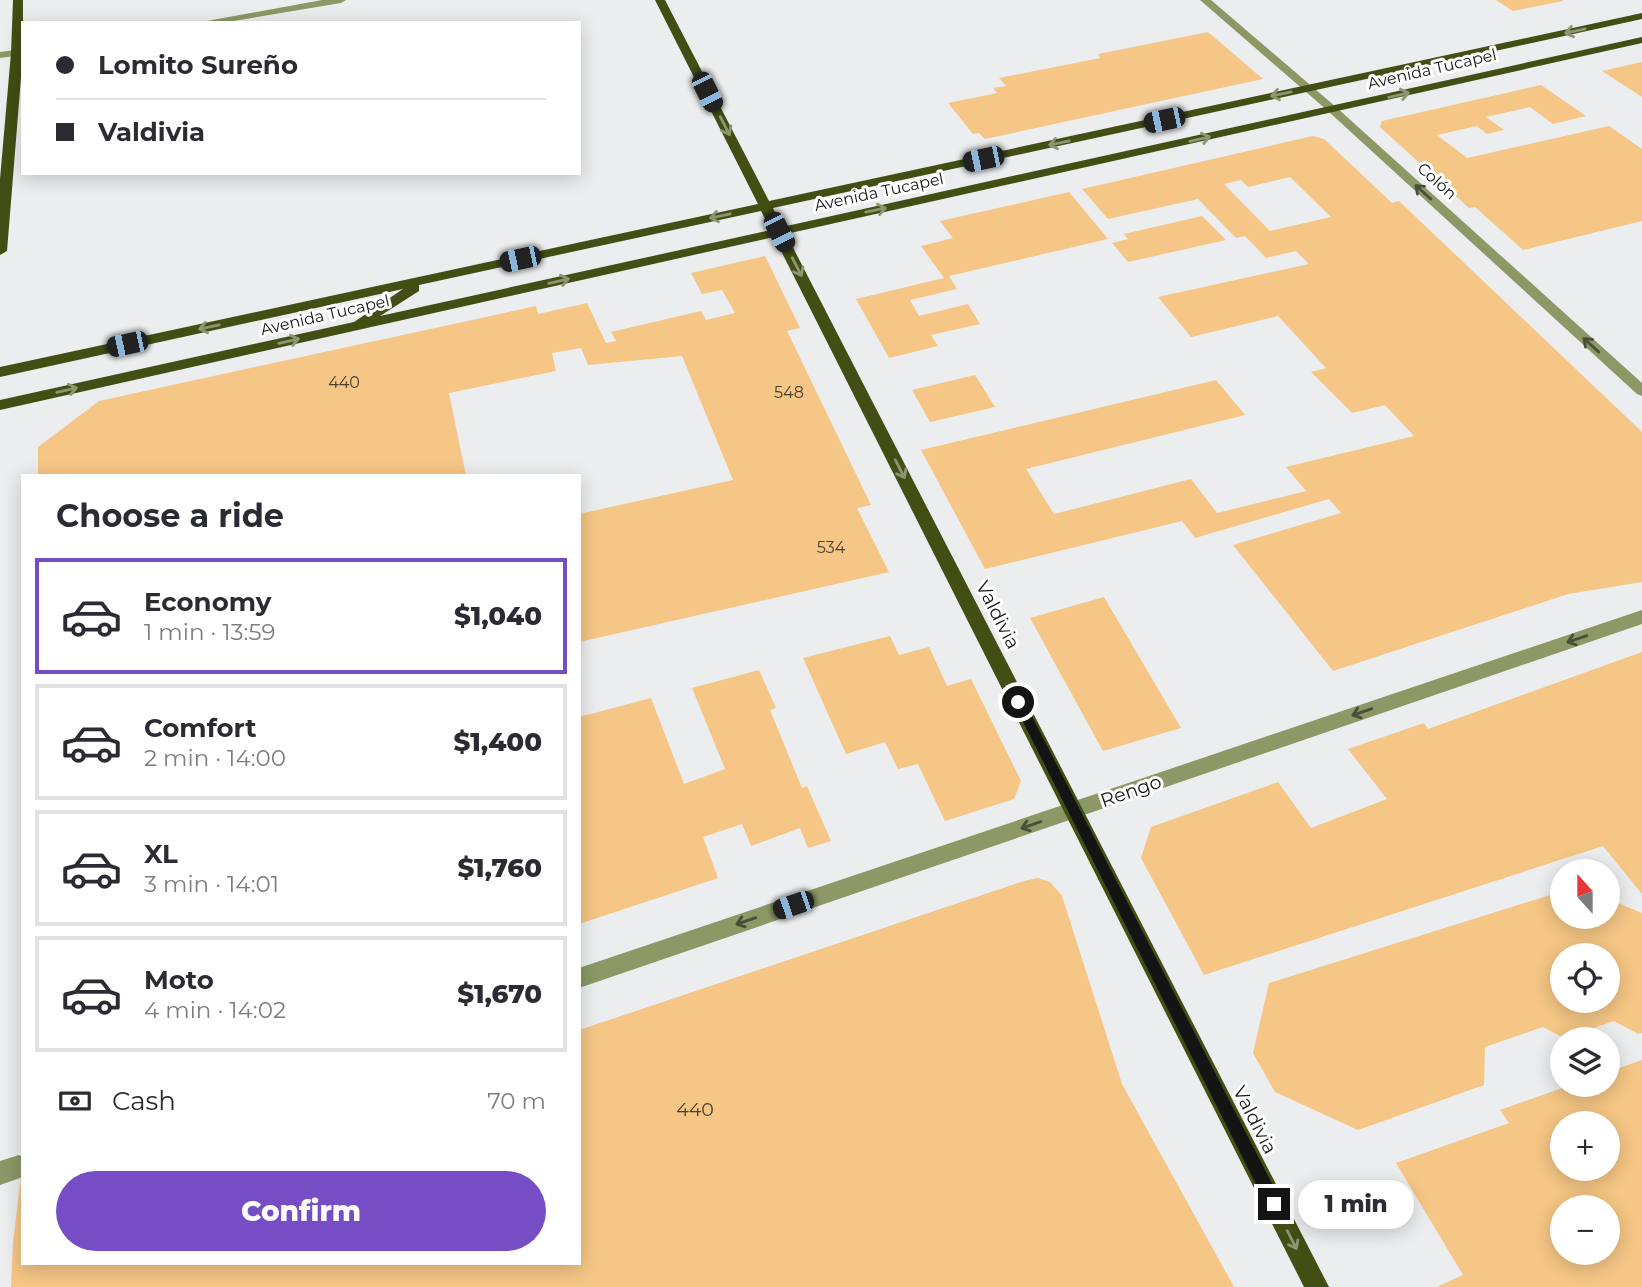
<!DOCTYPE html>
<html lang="en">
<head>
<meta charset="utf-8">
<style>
	:root { --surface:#fff; --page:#f2f2f3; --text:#2b2b33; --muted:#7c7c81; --line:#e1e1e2; --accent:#774dc6 }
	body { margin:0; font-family:Montserrat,sans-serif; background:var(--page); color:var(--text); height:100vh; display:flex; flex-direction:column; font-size:26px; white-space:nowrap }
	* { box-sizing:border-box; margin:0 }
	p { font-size:23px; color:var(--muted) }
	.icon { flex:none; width:38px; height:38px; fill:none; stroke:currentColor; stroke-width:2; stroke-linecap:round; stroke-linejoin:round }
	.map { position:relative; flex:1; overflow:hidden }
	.sheet { position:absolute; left:21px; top:474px; width:560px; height:791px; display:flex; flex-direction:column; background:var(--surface); border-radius:0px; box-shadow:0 4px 18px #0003 }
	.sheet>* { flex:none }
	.guide { position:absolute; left:21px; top:21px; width:560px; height:154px; border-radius:0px; box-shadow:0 4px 18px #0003; display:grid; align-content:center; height:154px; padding:0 35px; background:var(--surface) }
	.needle { width:46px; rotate:339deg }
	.fabs { position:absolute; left:1550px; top:859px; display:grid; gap:14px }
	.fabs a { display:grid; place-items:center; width:70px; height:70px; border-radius:50%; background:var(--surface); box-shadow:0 4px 18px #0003; font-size:35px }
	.end { position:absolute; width:32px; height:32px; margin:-16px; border:9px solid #141414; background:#fff; box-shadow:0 0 0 4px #fff }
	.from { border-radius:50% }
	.bubble { position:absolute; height:49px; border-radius:24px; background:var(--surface); box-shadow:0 4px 18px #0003; font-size:23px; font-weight:800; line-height:49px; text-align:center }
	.car { position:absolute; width:21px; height:42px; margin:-21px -10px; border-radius:9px; box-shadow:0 0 5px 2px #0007; background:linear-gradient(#222 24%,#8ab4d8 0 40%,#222 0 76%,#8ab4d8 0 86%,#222 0) }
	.guide b { display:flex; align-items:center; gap:24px; height:66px; font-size:26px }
	.guide b+b { border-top:2px solid var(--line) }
	.guide i { width:18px; height:18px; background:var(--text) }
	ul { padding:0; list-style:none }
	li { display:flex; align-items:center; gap:21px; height:116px; margin:0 14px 10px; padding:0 21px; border:4px solid var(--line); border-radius:0px }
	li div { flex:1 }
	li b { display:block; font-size:26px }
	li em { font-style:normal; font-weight:800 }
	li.active { border-color:var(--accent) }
	li>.icon { width:63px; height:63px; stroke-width:1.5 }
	h2 { padding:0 35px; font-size:32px; line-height:84px }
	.pay { display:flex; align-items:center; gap:18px; height:77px; padding:0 35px; font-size:26px }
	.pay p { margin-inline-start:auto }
	.cta { display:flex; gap:14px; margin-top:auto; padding:14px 35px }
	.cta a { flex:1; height:80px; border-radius:42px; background:var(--accent); color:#fff; font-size:28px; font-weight:800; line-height:80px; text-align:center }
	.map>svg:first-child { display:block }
	.building { fill:#f5c685; fill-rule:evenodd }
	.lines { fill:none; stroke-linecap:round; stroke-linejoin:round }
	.minor { fill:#8c9866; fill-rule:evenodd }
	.major { fill:#434e14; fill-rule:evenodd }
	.oneway { stroke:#8e9572 }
	.oneway2 { stroke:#4a4f39 }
	.route { fill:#141414 }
	.labels { text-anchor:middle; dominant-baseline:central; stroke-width:6; stroke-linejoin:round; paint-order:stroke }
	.far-street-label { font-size:16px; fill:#141414; stroke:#fff }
	.number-label { font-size:16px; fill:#4c4030 }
	.street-label { font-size:19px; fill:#141414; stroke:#fff }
	.near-number-label { font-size:19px; fill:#4c4030 }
</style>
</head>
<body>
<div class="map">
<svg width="1642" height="1287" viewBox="0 0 1642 1287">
	<rect width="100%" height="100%" fill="#ecedee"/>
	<path class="building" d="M1496,0h66l1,1 -50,10z
		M1208,32l55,47 -278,60 -6,-6 -6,1 -25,-31 49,-10 -4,-5 13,-2 -7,-8 101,-20 -2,-4z
		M1642,62v35l-40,-26z
		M1541,85l45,31 -33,8 -23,-17 -44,10 18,13 -17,4 -10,-8 -40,9 30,23 142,-32 33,23v72l-119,29 -48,-43 -6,1 -89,-81 2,-6z
		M1313,136l11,3 68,64 7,-2 243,231v150l-74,12 -235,77 -100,-126 108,-32 -12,-14 -134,39 -13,-17 -197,48 -64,-119 295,-70 29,35 -219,54 28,45 137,-35 26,34 89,-22 -20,-24 128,-31 -29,-31 -33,8 -41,-41 15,-4 -48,-52 -87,21 -33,-40 151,-33 -13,-13 -30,7 -21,-22 -9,2 -38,-39 -90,20 -26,-30zM1290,177l41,40 -61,14 -46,-47 17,-4 7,7z
		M1069,192l39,47 -159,37 8,13 -47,11 9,16 49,-12 12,20 -49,11 7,11 -49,12 -33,-59 88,-21 -23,-32 32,-8 -13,-17z
		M1202,216l24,24 -98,22 -16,-19 16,-4 -4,-5z
		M765,256l35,72 -13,3 84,174 -14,3 32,64 -310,70v-128l154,-34 -51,-124 -94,9 -7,-17 -29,5 4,18 -107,22 17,83h-428v-29l61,-46 437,-95 2,8 49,-11 19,40 10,-2 -5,-9 90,-21 5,9 29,-7 -13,-23 -20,4 -11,-21z
		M975,375l20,32 -65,15 -18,-32z
		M1104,597l77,131 -78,23 -73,-133z
		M890,636l9,19 30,-8 18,39 24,-7 50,102 -7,18 -69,22 -27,-57 -20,5 -13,-27 -39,12 -43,-96z
		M1642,652v242l-39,-48 -399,129 -63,-117 10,-31 127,-45 33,46 76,-29 -39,-50 76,-26 4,6z
		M759,670l17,38 -6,2 32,78 5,-2 24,55 -23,7 -8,-20 -49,18 -9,-22 -39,13 15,41 -139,46v-207l72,-19 33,86 41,-15 -33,-81z
		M1038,878l12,4 12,14 60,188 112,203h-1223l2,-44 8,-66 2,87h556v-234l445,-149z
		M1563,891v26h45v-18l34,14v120l-4,1 -24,-13 -50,17 -21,-11 -58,20 -1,38 -126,45 -83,-38 -22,-39 16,-70zM1563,956h45v45h-45z
		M1642,1060v227h-205l26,-12 -67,-112 113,-40 -9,-13 71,-25h37v-13zM1563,1124h45v45h-45zM1563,1208h45v45h-45z"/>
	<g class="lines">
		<path class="minor" d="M322,0h24l-5,3 -119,20h-26z
			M1200,0h11l125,107 306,276v13l-5,-2 -309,-283z
			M23,49v6l-23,3v-6z
			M1642,610v14l-1063,364v-20z
			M19,1155l4,2v20l-23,8v-24z"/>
		<path class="major" d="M13,0h10v53l-16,198 -7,4v-76l11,-126z
			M655,0h10l104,201 873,-188v6l-869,189 9,19 860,-190v6l-856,191 543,1053h-25l-530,-1050 -774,173v-10l354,-78 49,-33 -403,88v-10l758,-163zM761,211l10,19 -391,86 39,-25v-6z"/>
	</g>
	<defs><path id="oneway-shaft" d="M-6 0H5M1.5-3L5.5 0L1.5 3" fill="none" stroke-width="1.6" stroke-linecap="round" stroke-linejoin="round" transform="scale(1.75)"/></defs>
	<g class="oneway">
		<use href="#oneway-shaft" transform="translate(1575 31) rotate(168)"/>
		<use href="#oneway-shaft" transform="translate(1281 94) rotate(168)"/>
		<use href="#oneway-shaft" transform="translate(1399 95) rotate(-13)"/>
		<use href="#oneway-shaft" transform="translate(725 126) rotate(63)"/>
		<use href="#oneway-shaft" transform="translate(1200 139) rotate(-13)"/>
		<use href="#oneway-shaft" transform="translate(1059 143) rotate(168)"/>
		<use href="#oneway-shaft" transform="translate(876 210) rotate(-12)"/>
		<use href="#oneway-shaft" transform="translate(720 216) rotate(168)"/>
		<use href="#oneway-shaft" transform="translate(797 267) rotate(63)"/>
		<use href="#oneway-shaft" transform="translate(559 281) rotate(-13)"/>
		<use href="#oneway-shaft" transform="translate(209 327) rotate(168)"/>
		<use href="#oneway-shaft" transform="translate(289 341) rotate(-13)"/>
		<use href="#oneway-shaft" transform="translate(67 390) rotate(-13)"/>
		<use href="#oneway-shaft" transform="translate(900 469) rotate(63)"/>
		<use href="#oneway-shaft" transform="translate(1292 1240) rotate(63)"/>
	</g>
	<g class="oneway2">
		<use href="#oneway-shaft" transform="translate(1423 192) rotate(-138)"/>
		<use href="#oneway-shaft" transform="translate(1591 345) rotate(-138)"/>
		<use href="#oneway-shaft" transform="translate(1577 639) rotate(161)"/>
		<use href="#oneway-shaft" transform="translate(1362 712) rotate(161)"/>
		<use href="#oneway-shaft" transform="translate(1031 825) rotate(161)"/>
		<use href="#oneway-shaft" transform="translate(746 921) rotate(161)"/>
	</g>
	<path class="route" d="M1018,698l5,1 257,500 2,5 -2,6 -6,2 -5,-2 -256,-508z"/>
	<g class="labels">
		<g class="far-street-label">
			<text transform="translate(1432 69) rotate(-13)">Avenida Tucapel</text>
			<text transform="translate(1437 181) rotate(42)">Colón</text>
			<text transform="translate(879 192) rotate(-12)">Avenida Tucapel</text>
			<text transform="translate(325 315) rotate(-13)">Avenida Tucapel</text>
		</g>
		<g class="number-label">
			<text x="344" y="382">440</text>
			<text x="789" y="392">548</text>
			<text x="831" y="547">534</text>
		</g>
		<g class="street-label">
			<text transform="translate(998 615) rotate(63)">Valdivia</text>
			<text transform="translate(1131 791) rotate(-19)">Rengo</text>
			<text transform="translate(1255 1120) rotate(63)">Valdivia</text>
		</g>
		<g class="near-number-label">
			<text x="695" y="1109">440</text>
		</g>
	</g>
</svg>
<div class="fabs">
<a><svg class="needle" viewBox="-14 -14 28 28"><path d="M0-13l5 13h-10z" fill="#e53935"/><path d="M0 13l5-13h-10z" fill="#7c7c81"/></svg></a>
<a><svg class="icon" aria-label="locate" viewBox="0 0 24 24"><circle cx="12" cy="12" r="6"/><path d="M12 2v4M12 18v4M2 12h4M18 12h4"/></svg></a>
<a><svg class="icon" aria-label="layers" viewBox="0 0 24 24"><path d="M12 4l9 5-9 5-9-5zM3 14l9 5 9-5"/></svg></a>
<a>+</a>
<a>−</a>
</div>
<i class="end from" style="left:1018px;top:702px"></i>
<i class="end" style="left:1274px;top:1204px"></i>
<div class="bubble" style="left:1298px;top:1180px;width:116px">1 min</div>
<i class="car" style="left:707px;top:92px;rotate:153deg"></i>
<i class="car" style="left:1164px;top:120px;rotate:258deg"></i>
<i class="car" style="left:983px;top:159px;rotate:258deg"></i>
<i class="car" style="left:779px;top:232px;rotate:153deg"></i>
<i class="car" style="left:520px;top:259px;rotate:258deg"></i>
<i class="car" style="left:127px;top:344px;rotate:258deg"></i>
<i class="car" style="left:793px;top:905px;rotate:251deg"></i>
<div class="guide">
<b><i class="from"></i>Lomito Sureño</b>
<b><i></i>Valdivia</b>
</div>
<section class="sheet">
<h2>Choose a ride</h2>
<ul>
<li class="active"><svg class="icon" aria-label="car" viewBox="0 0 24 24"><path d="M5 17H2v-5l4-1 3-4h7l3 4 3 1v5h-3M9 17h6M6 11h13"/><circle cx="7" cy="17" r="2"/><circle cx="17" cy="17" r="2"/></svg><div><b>Economy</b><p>1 min · 13:59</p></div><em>$1,040</em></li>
<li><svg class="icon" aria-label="car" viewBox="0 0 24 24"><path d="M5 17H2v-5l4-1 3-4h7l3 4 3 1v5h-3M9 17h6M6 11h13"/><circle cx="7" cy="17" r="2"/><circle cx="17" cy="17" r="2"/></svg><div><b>Comfort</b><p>2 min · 14:00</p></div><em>$1,400</em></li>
<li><svg class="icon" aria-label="car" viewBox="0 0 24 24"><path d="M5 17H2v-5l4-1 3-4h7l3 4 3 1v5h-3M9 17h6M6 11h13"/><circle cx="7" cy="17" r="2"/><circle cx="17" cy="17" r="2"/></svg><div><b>XL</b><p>3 min · 14:01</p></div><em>$1,760</em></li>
<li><svg class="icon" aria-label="car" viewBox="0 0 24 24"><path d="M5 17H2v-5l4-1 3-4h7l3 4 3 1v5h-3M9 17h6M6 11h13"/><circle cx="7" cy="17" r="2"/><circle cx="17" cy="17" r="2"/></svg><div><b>Moto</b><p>4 min · 14:02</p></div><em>$1,670</em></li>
</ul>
<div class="pay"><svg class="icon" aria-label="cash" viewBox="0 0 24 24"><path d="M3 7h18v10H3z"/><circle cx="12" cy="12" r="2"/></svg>Cash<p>70 m</p></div>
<div class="cta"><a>Confirm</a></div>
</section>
</div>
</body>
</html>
